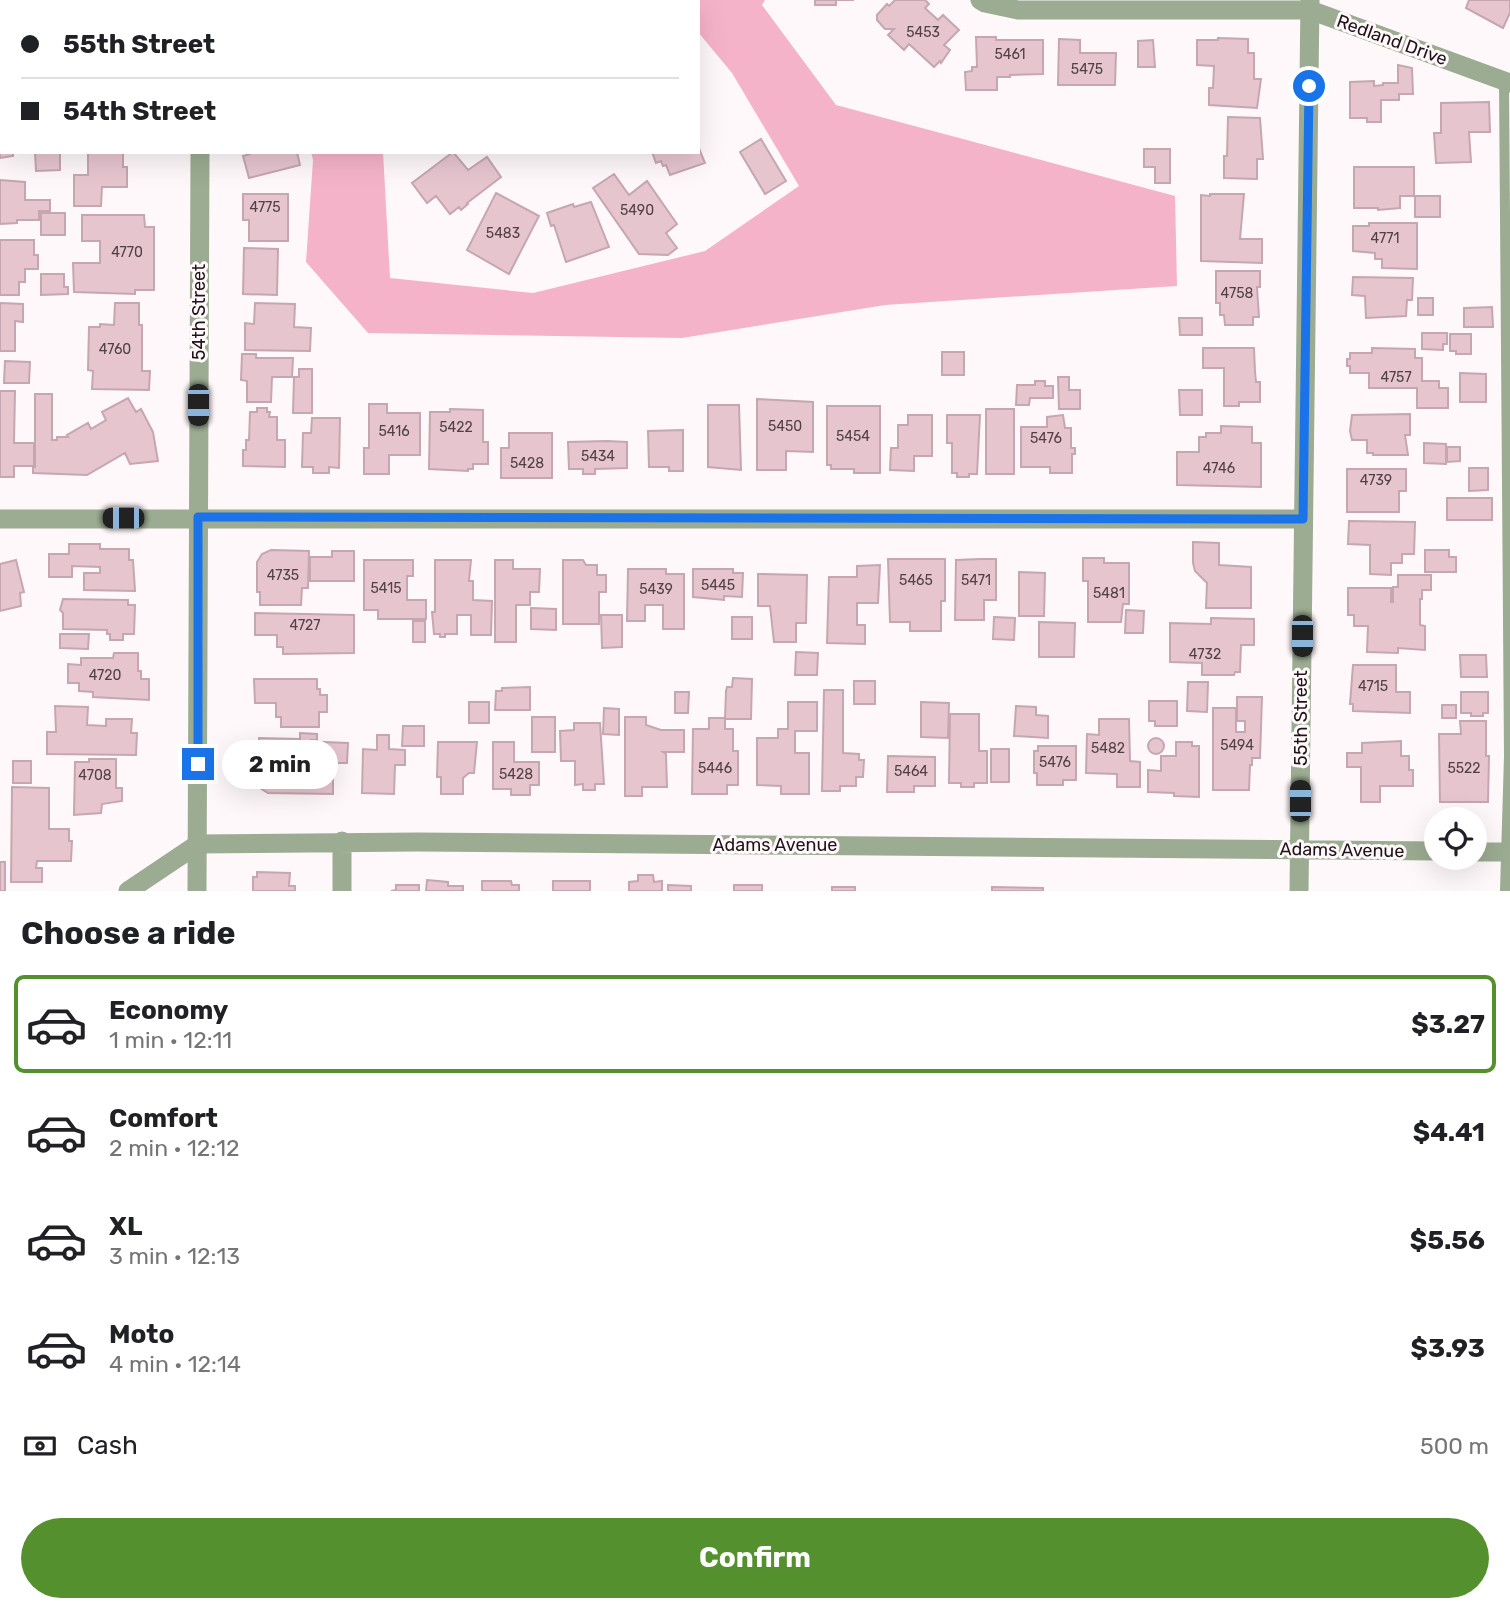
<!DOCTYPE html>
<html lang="en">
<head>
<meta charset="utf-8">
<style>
	:root { --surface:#fff; --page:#f2f2f2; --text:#202124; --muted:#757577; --line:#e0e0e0; --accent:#55902e }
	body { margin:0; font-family:Rubik,sans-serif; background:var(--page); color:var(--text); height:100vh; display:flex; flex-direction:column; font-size:26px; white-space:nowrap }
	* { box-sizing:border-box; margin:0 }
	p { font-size:23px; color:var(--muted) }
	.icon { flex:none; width:38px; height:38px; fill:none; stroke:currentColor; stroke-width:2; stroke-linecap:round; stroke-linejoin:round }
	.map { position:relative; height:891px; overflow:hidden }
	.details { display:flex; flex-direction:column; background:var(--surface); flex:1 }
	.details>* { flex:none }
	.banner { position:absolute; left:0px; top:0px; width:700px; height:154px; box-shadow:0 7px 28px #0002; display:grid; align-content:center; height:154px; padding:0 21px; background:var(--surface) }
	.fabs { position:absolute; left:1424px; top:807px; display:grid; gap:14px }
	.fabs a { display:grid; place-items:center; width:63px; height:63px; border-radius:50%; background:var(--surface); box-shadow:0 7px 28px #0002; font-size:35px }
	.end { position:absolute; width:32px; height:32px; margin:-16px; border:9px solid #1a73e8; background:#fff; box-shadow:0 0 0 4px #fff }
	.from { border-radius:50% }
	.bubble { position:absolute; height:49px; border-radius:24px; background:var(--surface); box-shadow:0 7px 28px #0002; font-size:23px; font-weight:700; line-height:49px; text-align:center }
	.car { position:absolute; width:21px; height:42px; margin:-21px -10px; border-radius:9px; box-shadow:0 0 5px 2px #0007; background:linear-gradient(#222 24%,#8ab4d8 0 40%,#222 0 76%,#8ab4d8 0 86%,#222 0) }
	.banner b { display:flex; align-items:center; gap:24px; height:66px; font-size:26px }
	.banner b+b { border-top:2px solid var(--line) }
	.banner i { width:18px; height:18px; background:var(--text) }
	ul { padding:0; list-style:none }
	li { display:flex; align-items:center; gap:21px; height:98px; margin:0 14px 10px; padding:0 7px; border:4px solid transparent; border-radius:10px }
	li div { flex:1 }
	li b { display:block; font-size:26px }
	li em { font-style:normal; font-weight:700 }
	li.current { border-color:var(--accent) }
	li>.icon { width:63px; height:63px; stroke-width:1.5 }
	h2 { padding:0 21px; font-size:32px; line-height:84px }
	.pay { display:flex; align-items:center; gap:18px; height:77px; padding:0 21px; font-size:26px }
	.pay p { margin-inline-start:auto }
	.cta { display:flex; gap:14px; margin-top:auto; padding:14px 21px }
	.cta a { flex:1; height:80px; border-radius:42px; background:var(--accent); color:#fff; font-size:28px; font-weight:700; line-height:80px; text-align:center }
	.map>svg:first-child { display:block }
	.green { fill:#f5b3c9 }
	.building { fill:#e6c5cf; stroke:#c6a6b0; stroke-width:2 }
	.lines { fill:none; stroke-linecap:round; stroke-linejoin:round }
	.service { stroke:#9bac92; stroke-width:10 }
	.minor { stroke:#9bac92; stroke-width:19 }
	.tertiary { stroke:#9bac92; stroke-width:19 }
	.route { stroke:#1a73e8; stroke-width:9 }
	.labels { text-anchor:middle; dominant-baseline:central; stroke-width:6; stroke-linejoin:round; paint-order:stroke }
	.number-label { font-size:14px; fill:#514045 }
	.street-label { font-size:18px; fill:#1f1417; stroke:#fff8fa }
</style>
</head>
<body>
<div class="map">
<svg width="1510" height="891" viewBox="0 0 1510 891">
	<rect width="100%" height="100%" fill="#fff8fa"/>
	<path class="green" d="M672,0h93l-3,5 74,100 339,91 2,90 -292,19 -203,33 -314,-5 -62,-71 7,-102 -2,-8h72l7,126 143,15 172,-42 94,-65 -67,-113 -34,-41v-30z"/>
	<path class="building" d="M194,0h83l1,2h-83z
		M537,0h46v1l-46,1z
		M815,0h39h-18v5h-21z
		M895,0h30l4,4 -4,4 13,12 5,-5 16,15 -15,15 6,5 -9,13 -1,-2 -6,6 -25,-23 -5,6 -16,-15 6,-6h-9l-8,-9v-5l10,-11 2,2z
		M1469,0h41v13l-7,15 -37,-20z
		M976,37h20v3h47v34l-33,1v2h-13v13h-31l-1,-18 7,-1v-4h5z
		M1218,38l30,1v14h6v26h7l-4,29 -48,-3v-17h4l1,-22 -17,-1v-25h21z
		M1059,39l21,1v13h36l-1,32h-57z
		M1153,40l2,27h-17v-26z
		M2,47v54h-2v-53z
		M1398,65l14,3 1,26h-14v6h-18v22h-14v-4h-17v-36l24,-1v5l9,-1v-2h15z
		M1489,102l1,30h-21l2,30 -35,1 -2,-30h7v-30z
		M0,113h2v39h11v4l-13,2z
		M1228,117l32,1 3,41h-6v20l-33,-1v-22h3z
		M761,139l25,42 -21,13 -25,-42z
		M698,146l7,17 -35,12 -4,-10 -3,1 -2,-5 -5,2 -4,-11h46z
		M1144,149h26v34h-15v-16h-11z
		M35,152h25v18l-24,1z
		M88,152h35v15h4v20h-25l-1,19h-27v-31h14z
		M250,152h47l3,13 -51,13 -6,-22 7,-2z
		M453,152l15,18 19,-13 14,20 -34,26 1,1 -7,6 -2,-3 -9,7 -14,-18 -9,7 -15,-20z
		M1354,167h60v29h-14v12l-22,2v-2h-24z
		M614,174l15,21 18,-14 30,43 -11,9 11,15 -9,7 -29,-1 -46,-66z
		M0,180l25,2v18h25v11h-11v9h-22v3l-17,1z
		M496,193l43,23 -30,58 -42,-24z
		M243,194h45v47h-39v-21h-6z
		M1210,194h34l-4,45h22v24l-61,-2v-66l9,1z
		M1415,196h25v21h-25z
		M591,202l18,45 -43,15 -12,-37 -3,1 -4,-13 26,-9 1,3z
		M41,213h24v22h-24z
		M82,215h62l1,12h9v63h-19v4l-61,-2 -1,-29h27v-22h-18z
		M1369,223h48v46l-35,-1v-9h-7v-6l-22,-2v-25h16z
		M0,240h34v15h4v14h-13v13h-6v13h-19z
		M244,248l34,1 -1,46 -34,-1z
		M1216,271h44v16h-3l2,30h-6v8h-28l-1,-10h-4v-12h-4z
		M41,274h23v13h4v7l-27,1z
		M1353,277l60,1 -1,22h-5l-1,16 -40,2 -1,-22 -13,-1z
		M1418,298h15v17h-15z
		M0,303l23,1v18l-8,-1v30h-15z
		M115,303h24v22h3v46h8l-1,19 -57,-1 1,-18 -5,-1 1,-43h11v-3l14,1z
		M255,303l40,1 -1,23 17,1 -1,23 -65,-1v-27l9,1z
		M1492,307l1,20h-29v-19z
		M1179,318h23v17h-22z
		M1422,333h25v11h-4v6l-21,-1z
		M1450,334h21v20h-15v-3h-6z
		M1203,348h51l1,24 1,10h4v20h-21v4h-15v-38h-21z
		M1372,348l43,1v9h7v23h17v7h9v20h-31v-20h-48v-15h-19v-7h-3v-7h3v-6h22z
		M942,352h22v23h-22z
		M242,354h14v4h37l-1,19h-20l-1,25h-24v-21l-6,-1z
		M5,361l25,1 -1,21h-25z
		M299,369h13v44h-19l1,-36h5z
		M1460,373l26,1v28h-26z
		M1058,377h11v13h11v19h-21z
		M1035,381h10v5h8v12h-23l-1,7h-13l1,-20h18z
		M1179,390h23v25h-22z
		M0,391h15l-1,52h20v23h-20v11h-14z
		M35,394h17v46h5v-3h11l-1,-2 21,-12 3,6 15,-9 -4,-8 26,-14 8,14 5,-3 12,23 5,29 -28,3 -5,-11 -38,22 -54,-2v-6h2z
		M757,399l56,3v50l-27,-1v19h-29z
		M369,404h18v9h33v42h-31v19h-25v-26h5z
		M708,405h31l2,65 -33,-3z
		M827,406h53v67h-26v-4h-23v-4h-4z
		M257,408h10v4h3l-1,5h8v23h8v27l-42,-1v-16h3v-10h3l1,-28h7z
		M450,409l33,1v32h5v22h-15v5h-5v2l-39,-2 1,-57h20z
		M986,409h28v65h-28z
		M1410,414v21h-5l3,20h-35v-2h-6v-13h-15l-2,-9 2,-16z
		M908,415h24v41h-18v15l-24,-1 1,-22h7v-23h10z
		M947,415h33l-3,59h-8v3h-12v-4h-5v-30h-5z
		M1063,415l2,13h6v20h4v6h-3v19h-22v-6h-29v-40h26v-10z
		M312,418h28l-1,50 -10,-1v6h-16v-6h-11l1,-34h8z
		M1221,426l31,1v16h9v44l-84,-2v-33h22v-15h7v-4h15z
		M683,430v41h-14v-4h-20l-1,-36z
		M509,433h43v45h-51v-30h8z
		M607,441l20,1v26l-32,1v5h-12v-5h-14l-1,-27z
		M1424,443l22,1v20l-22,-1z
		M1447,447h13v14l-13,1z
		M1469,468h19v22l-19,1z
		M1347,469h59v22h-7v21h-52z
		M1447,498h45v22h-45z
		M1349,521l66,1 -1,32h-12v9h-11v12l-21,-1v-29l-22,-1z
		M1193,542l26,1v22l32,2v41h-45l1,-25 -12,-12 -2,-8z
		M69,544h31v5h29v11h4l2,31 -51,-1v-17h16v-6l-28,-1v11h-23v-23h20z
		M271,550l38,1 -1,37h-6l-1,17h-41v-13h-3v-30l5,-8z
		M1425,550h24v7h7v15h-31z
		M332,551h22v30h-44v-24h22z
		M1083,558h21v5h25v41h-6l-2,18h-33v-41h-5z
		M888,559h57v42h-4v30h-31v-9h-20z
		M980,559h16v41h-12v20h-29l1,-60z
		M16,560l8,32 -4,1 1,13 -21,5v-47z
		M364,560h49v16h-6v24h19v19h-48v-9h-14z
		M435,560h36l-2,21h4v19l19,1 -1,34h-20v-20h-14v19h-12v3h-5v-3h-6l-2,-22h3z
		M495,560h18v9h27l-1,23h-9v13h-14v37h-21z
		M563,560h20l3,5h11v10h9v17h-7v32h-36z
		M880,565l-2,38h-21v22h8v19l-38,-1 2,-66h28v-11z
		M628,569h38v5h18v55h-21v-24h-18v16h-18z
		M693,569h40v4h10l-1,24 -18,-1v4l-31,-3z
		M1019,572l26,1 -1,43h-25z
		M758,574l49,1 -1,48h-10v19h-22l-4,-36h-12z
		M1398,575h33v15h-9v9h-2v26l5,1v24l-27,-2v5l-31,-1 1,-26h-14v-11h-6v-27h43v14h2v-15h5z
		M63,599l65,1v5h7l-1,29h-11v6h-13v-6h-3v-4l-44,-1v-16l-3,-3z
		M531,608l25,1v21l-25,-1z
		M1126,610l18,1 -1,22h-18z
		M255,613l99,2v38l-71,1v-7h-6v-12h-22z
		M601,615h21v32l-20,1z
		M732,617h20v22h-20z
		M994,617l21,1 -1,22 -21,-1z
		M1211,618l43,1v26h-13l-1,27h-5l-1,3h-32v-12l-32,-1v-39l41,1z
		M413,621h12v21h-12z
		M1039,622l36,1 -1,34h-35z
		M60,634h29l-1,15 -28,-1z
		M796,652l22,1 -1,22h-22z
		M114,653h24v18h3v8h8v21l-56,-3v-5l-14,-1v-8h-11v-19l13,1v-7h32z
		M1460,655h26l1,22h-26z
		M1353,665h43v27h14v21l-57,-2v-7h-3z
		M733,678l19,1 -1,40h-26l1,-28 1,-4h5z
		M254,679h63v10h3v6h7v17h-8v15h-38v-10h-5v-14h-21z
		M854,681h21v23h-21z
		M1188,682h20l-1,30 -20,-1z
		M530,687v23h-35l1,-19h6v-3z
		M824,690h19v63l16,1v6h5l-1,17h-7v9h-16v5h-18z
		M675,692h14l-1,21h-13z
		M1461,692h27v21h-5v3h-12v-3h-10z
		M1237,697h25l-2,61h-8v7h-2l-1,25h-36v-82h23v24h9v-11h-8z
		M1149,701h28v25h-22v-5h-6z
		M469,702h20v21h-20z
		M788,702h29v29h-22v22h14v41h-28v-8l-24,-1v-47h21v-9h10z
		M921,702l28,1 -1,35 -27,-1z
		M1442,705h14v13h-14z
		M55,706l33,1 -1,18 19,1v-7h26l-1,14h6l-1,22 -89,-1v-22h9z
		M1016,706l20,1v8l12,1v22l-34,-2z
		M604,708l15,1v26l-16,-1z
		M950,714h29v37h8v32h-13v4h-13v-4h-12z
		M532,717h23v35h-23z
		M625,717h21v8l15,5h23v22h-21l3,2 1,33h-25v9h-17z
		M709,718h16v11h8v22h5v34h-11v9h-35l1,-65h16z
		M1099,719h30l1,42 10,1v25h-23v-13l-31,-1 1,-39 12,1z
		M1460,721h26v35h3l-1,46h-48l-1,-68h22z
		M574,723h26l4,61h-9v6h-12v-6l-8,1v-24h-14l-1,-30 14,-1z
		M403,726h21v20h-22z
		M300,733l17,1v6h-6v29h22v25l-65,-1 -11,-7 -2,-5 1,-30h3v-13l41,1z
		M377,735h12v14l16,1v15h-10l-1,29 -32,-1 1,-44 14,1z
		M1148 746a8 8 0 1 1 16 0a8 8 0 1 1-16 0Z
		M1401,741v15h8v14h4v16h-33v16h-19v-35h-14v-14h15v-10z
		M323,742l25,1 -1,20h-24z
		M438,742h39l-3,31h-5l-6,5v16h-22v-17h-4z
		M493,742h21v20h25v23h-9v10h-19v-6h-18z
		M1176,742h16v4h7v51l-25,-1v-3l-26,-1v-22l13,1v-15h15z
		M1038,746h38v34h-13v5h-26v-12h-3v-22h4z
		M991,749h18v33h-18z
		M888,756l47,1v29h-21v6h-27z
		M89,759h27v29h6v13l-20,3 -1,9 -27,2 1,-53h14z
		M13,761h18v22h-18z
		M12,787l37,1v41h20v12h3l-1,20h-34l-1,7h6v14h-31z
		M0,862h5v29h-5z
		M257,872l33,1 -1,13h6v5h-42v-14h4z
		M638,875h15l1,7 8,-1v10h-33v-9l9,-1z
		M427,880l21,2v4h15v5h-37z
		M482,881h29l1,4h7v6h-37z
		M553,881h37v10h-37z
		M396,885h23v6h-28l5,-1z
		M668,885l23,1v5h-23z
		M734,885h28v6h-28z
		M832,887h23v4h-23z
		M992,887l51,1v3h-51z"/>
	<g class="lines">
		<path class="service" d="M1504,81l5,675 -4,135"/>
		<path class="minor" d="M488,0l1,2
			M980,0l5,3 33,7h292l200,73
			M0,519h1303
			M1475,852h35
			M128,891l70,-47 220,-2 1019,9
			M342,891v-50
			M1299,891l11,-891"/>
		<path class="tertiary" d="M143,0l1,2
			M197,891l3,-739"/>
	</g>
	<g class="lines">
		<path class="route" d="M198,764v-247l1105,2 6,-433"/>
	</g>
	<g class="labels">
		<g class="number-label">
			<text x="923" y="32">5453</text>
			<text x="1010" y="54">5461</text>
			<text x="1087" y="69">5475</text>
			<text x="265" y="207">4775</text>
			<text x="637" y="210">5490</text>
			<text x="503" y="233">5483</text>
			<text x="1385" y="238">4771</text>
			<text x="127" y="252">4770</text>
			<text x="1237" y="293">4758</text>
			<text x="115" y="349">4760</text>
			<text x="1396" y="377">4757</text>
			<text x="785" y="426">5450</text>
			<text x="456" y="427">5422</text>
			<text x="394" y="431">5416</text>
			<text x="853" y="436">5454</text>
			<text x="1046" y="438">5476</text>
			<text x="598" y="456">5434</text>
			<text x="527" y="463">5428</text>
			<text x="1219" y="468">4746</text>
			<text x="1376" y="480">4739</text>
			<text x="283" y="575">4735</text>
			<text x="916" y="580">5465</text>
			<text x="976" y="580">5471</text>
			<text x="718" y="585">5445</text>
			<text x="386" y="588">5415</text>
			<text x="656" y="589">5439</text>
			<text x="1109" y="593">5481</text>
			<text x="305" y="625">4727</text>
			<text x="1205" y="654">4732</text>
			<text x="105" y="675">4720</text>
			<text x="1373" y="686">4715</text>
			<text x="1237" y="745">5494</text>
			<text x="1108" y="748">5482</text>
			<text x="1055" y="762">5476</text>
			<text x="715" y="768">5446</text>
			<text x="1464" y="768">5522</text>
			<text x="911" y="771">5464</text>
			<text x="516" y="774">5428</text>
			<text x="95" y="775">4708</text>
		</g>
		<g class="street-label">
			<text transform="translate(1392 40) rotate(20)">Redland Drive</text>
			<text transform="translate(199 312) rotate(-90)">54th Street</text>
			<text transform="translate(1301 718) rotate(-90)">55th Street</text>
			<text x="775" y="845">Adams Avenue</text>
			<text transform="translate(1342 850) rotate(1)">Adams Avenue</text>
		</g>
	</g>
</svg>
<div class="fabs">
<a><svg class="icon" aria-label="locate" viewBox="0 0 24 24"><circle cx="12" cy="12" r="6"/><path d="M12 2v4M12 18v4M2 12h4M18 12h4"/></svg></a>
</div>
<i class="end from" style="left:1309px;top:86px"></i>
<i class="end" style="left:198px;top:764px"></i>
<div class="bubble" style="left:222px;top:740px;width:116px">2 min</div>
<i class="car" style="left:198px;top:405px;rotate:180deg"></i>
<i class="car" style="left:123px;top:518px;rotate:270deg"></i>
<i class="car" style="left:1302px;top:636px;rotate:180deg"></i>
<i class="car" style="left:1300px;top:801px;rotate:0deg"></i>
<div class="banner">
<b><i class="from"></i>55th Street</b>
<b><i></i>54th Street</b>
</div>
</div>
<section class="details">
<h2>Choose a ride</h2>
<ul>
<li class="current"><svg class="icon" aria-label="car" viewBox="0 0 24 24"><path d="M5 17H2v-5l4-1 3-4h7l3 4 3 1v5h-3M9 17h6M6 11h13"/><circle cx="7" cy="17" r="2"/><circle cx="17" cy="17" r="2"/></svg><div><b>Economy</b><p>1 min · 12:11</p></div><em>$3.27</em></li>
<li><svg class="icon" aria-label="car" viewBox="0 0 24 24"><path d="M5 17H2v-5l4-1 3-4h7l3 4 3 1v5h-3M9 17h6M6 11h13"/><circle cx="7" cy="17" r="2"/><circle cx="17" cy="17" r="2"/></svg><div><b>Comfort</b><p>2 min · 12:12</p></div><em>$4.41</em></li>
<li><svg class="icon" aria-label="car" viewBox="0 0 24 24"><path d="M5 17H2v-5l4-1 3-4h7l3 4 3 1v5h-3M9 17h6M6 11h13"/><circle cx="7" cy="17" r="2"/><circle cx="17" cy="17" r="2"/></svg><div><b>XL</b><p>3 min · 12:13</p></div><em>$5.56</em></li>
<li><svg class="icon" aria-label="car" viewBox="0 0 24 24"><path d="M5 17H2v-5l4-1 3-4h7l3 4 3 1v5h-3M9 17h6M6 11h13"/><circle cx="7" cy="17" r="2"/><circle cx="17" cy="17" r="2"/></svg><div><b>Moto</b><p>4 min · 12:14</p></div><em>$3.93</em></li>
</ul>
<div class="pay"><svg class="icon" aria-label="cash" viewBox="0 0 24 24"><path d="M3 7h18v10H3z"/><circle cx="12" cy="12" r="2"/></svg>Cash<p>500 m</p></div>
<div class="cta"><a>Confirm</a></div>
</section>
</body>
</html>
